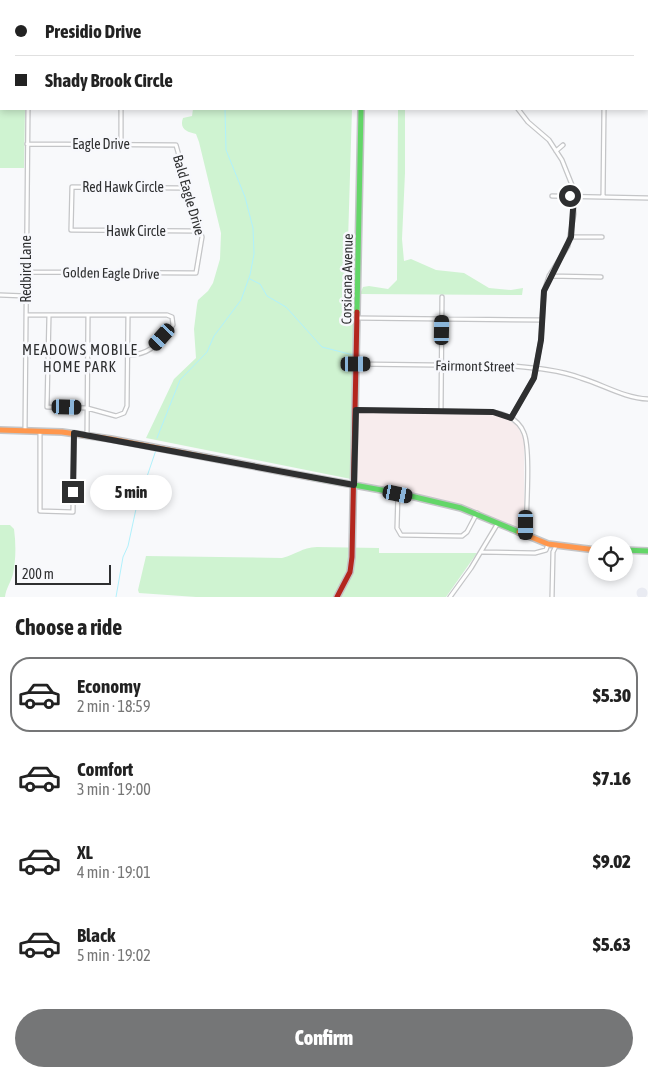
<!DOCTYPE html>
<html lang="en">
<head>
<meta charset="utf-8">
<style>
	:root { --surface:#fff; --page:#f2f2f2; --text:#222; --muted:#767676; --line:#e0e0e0; --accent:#757677 }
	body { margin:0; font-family:"Asap Condensed",sans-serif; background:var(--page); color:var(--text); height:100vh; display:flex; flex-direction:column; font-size:19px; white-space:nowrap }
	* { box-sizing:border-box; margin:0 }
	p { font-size:16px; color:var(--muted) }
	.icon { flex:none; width:28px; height:28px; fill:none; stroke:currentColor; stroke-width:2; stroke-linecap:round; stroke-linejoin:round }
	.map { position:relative; height:597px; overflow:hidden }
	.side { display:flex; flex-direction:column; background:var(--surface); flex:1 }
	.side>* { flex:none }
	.guide { position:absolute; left:0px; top:0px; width:649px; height:110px; box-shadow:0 2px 8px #0003; display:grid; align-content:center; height:110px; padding:0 15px; background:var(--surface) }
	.fabs { position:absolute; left:588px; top:536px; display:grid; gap:10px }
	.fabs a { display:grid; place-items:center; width:45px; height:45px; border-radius:50%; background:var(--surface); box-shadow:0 2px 8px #0003; font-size:25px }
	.scale { position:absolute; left:15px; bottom:12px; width:96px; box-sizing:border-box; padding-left:5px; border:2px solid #2e2f30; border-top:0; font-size:14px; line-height:18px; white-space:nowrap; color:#2e2f30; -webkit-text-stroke:4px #f7f8fc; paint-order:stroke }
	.end { position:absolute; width:22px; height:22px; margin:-11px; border:6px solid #2e2f30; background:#fff; box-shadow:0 0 0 2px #fff }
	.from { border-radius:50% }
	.bubble { position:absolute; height:35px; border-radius:18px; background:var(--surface); box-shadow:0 2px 8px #0003; font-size:16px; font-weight:800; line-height:35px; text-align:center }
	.car { position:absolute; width:15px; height:30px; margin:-15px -8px; border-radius:6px; box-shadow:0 0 4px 1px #0007; background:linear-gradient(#222 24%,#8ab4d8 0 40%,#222 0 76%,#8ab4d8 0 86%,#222 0) }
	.guide b { display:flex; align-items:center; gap:18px; height:48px; font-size:19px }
	.guide b+b { border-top:1px solid var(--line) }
	.guide i { width:12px; height:12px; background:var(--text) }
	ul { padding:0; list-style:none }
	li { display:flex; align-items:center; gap:15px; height:75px; margin:0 10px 8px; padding:0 5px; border:2px solid transparent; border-radius:20px }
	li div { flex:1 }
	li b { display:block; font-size:19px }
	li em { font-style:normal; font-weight:800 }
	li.on { border-color:var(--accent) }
	li>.icon { width:45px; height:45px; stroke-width:1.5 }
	h2 { padding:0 15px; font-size:22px; line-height:60px }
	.primary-button { display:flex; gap:10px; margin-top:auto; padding:10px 15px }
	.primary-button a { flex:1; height:58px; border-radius:30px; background:var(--accent); color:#fff; font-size:20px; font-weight:800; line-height:58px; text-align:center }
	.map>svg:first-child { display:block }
	.built { fill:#e9ebf2 }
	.education { fill:#f7eced }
	.green { fill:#cff3d1 }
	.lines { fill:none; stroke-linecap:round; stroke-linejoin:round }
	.stream { stroke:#b1f1fc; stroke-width:1 }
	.street-casing { stroke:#c4c5c7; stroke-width:5.5 }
	.fast-casing { stroke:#c4c5c7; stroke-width:8 }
	.slow-casing { stroke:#c4c5c7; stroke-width:8 }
	.jam-casing { stroke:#c4c5c7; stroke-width:8 }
	.street { stroke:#fefefe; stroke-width:3 }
	.fast { stroke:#63d668; stroke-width:5 }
	.slow { stroke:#ff974d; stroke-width:5 }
	.jam { stroke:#b3261e; stroke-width:5 }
	.route { stroke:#2e2f30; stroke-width:6 }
	.labels { text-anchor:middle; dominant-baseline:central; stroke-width:5; stroke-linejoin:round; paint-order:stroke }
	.street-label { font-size:14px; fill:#2e2f30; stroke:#f7f8fc }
	.neighbourhood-label { font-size:15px; letter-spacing:1px; fill:#2e2f30; stroke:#f7f8fc }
</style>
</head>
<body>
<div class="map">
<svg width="648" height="597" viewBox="0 0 648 597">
	<rect width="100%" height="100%" fill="#f8f9fb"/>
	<path class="built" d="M636.5 593a5.5 5.5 0 1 1 11 0a5.5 5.5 0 1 1-11 0Z"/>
	<path class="education" d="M358,412l134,2 13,3 7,5 5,4 7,13v87l-3,3 -72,-28 -92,-18z"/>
	<path class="green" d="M0,96l1,13h24l-1,59h-24z
		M193,109h159l-4,132 8,1 -5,237 -205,-41 28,-59 22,-21 -2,-29 3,-24 1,-5 10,-9 5,-8 7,-24 1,-26 -22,-91 -3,-8c-9,-2 -17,-5 -13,-16l9,-2z
		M398,109l7,1v63l-3,66 2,22 7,-2 25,11 28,3 25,15 22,2 12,-2 -1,7 -162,-1 3,-7 6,-1 19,3 9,-9z
		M0,525h10l4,4c2,15 2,30 -1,45 -2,8 -7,14 -8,23h-5z
		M317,547l62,1v5h98l-31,44h-250l-57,-4 -1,-3 8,-34 136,2c15,-4 19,-10 35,-11z"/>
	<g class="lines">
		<path class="stream" d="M207,0v1
			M250,279l10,5 7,12 19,11 36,40 31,8
			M157,438l23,-58 27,-28 7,-16 27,-36 9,-25 4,-21 -1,-26 -8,-31 -19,-47 -1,-41
			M116,597l7,-40 5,-11 8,-37 20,-59"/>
		<defs>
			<path id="street" d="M30,1v-1
				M122,1v-1
				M485,1v-1
				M605,1v-1
				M0,44h1
				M121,145v-36
				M556,151l7,-6
				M187,186l-6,2 -109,-1 -1,43 123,1 6,-3
				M552,196l96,2
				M603,197l1,-88
				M571,237h31
				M26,272l170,1 6,-36 -26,-92 -149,-1
				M550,276l51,1
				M0,295l26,1
				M26,315h141l5,2 1,8c-15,17 -21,30 -45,30
				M49,315l-2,92 40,1 29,8 8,-3 3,-7 1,-91
				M357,318l185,2
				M356,364l156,2c23,2 47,4 69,12 23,7 43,20 67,21
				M356,410l137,2c13,2 26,8 31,21 7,17 2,80 2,101
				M441,411l1,-114
				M511,418l23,-40 7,-38 3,-49 5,-15 19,-30 6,-32 -2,-29 -10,-25 -13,-20 -21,-18 -10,-13
				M25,430l3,-321
				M40,431v80l33,1 1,-78
				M87,435l1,-120
				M398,493l-1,35 4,7 61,1 5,-4 10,-19
				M482,552l53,1 11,-3 2,-6
				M450,597l21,-29 27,-45
				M552,597l1,-45 3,-6"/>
			<path id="fast" d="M363,0v1
				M357,312l4,-203
				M310,477l88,16 63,15 58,24
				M624,550l24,1"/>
			<path id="slow" d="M0,430l62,2 49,7 199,38
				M519,532l29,12 48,6"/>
			<path id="jam" d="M337,597l13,-25 2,-15 5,-245"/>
		</defs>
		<use href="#street" class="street-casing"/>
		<use href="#fast" class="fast-casing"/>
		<use href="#slow" class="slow-casing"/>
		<use href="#jam" class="jam-casing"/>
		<use href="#street" class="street"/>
		<use href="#fast" class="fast"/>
		<use href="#slow" class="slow"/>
		<use href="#jam" class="jam"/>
	</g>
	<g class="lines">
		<path class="route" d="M73,492l1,-59 280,52 2,-75 137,2 18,6 23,-40 7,-38 3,-49 27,-54 3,-41h-4"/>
	</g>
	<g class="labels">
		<g class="street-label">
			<text x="101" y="144">Eagle Drive</text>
			<text x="123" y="187">Red Hawk Circle</text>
			<text transform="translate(189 195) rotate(74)">Bald Eagle Drive</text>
			<text x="136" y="231">Hawk Circle</text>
			<text transform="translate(26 269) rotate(-90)">Redbird Lane</text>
			<text transform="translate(111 273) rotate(1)">Golden Eagle Drive</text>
			<text transform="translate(347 279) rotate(-89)">Corsicana Avenue</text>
			<text transform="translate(475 366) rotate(1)">Fairmont Street</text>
		</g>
		<g class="neighbourhood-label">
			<text x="80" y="349">MEADOWS MOBILE<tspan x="80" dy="17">HOME PARK</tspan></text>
		</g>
	</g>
</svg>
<div class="fabs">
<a><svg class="icon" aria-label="locate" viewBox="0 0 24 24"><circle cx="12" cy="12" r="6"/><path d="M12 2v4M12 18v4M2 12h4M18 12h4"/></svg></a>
</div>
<div class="scale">200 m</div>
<i class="end from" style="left:570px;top:196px"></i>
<i class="end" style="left:73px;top:492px"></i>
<div class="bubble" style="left:90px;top:475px;width:82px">5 min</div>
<i class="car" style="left:442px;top:330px;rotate:1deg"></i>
<i class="car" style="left:162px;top:337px;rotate:222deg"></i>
<i class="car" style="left:356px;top:364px;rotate:90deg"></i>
<i class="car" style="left:67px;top:407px;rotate:92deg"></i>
<i class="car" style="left:398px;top:494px;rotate:102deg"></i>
<i class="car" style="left:526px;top:525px;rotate:180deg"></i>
<div class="guide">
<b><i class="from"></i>Presidio Drive</b>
<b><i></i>Shady Brook Circle</b>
</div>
</div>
<section class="side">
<h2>Choose a ride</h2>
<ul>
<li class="on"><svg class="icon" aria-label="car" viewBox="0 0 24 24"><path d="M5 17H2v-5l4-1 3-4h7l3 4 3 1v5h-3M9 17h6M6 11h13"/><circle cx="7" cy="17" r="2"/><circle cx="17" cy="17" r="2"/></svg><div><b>Economy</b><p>2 min · 18:59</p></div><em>$5.30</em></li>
<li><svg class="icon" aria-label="car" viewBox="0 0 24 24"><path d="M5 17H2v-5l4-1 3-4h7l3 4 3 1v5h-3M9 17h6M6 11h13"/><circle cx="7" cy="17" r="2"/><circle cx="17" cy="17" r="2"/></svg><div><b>Comfort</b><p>3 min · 19:00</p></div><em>$7.16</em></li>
<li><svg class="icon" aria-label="car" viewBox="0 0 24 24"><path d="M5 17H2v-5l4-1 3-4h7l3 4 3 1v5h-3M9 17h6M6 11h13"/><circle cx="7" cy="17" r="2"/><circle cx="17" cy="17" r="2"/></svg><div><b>XL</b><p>4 min · 19:01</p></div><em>$9.02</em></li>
<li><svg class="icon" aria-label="car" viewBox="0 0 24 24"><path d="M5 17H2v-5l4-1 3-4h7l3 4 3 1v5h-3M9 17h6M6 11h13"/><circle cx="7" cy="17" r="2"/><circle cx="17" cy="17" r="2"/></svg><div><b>Black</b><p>5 min · 19:02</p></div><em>$5.63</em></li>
</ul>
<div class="primary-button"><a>Confirm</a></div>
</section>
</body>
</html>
